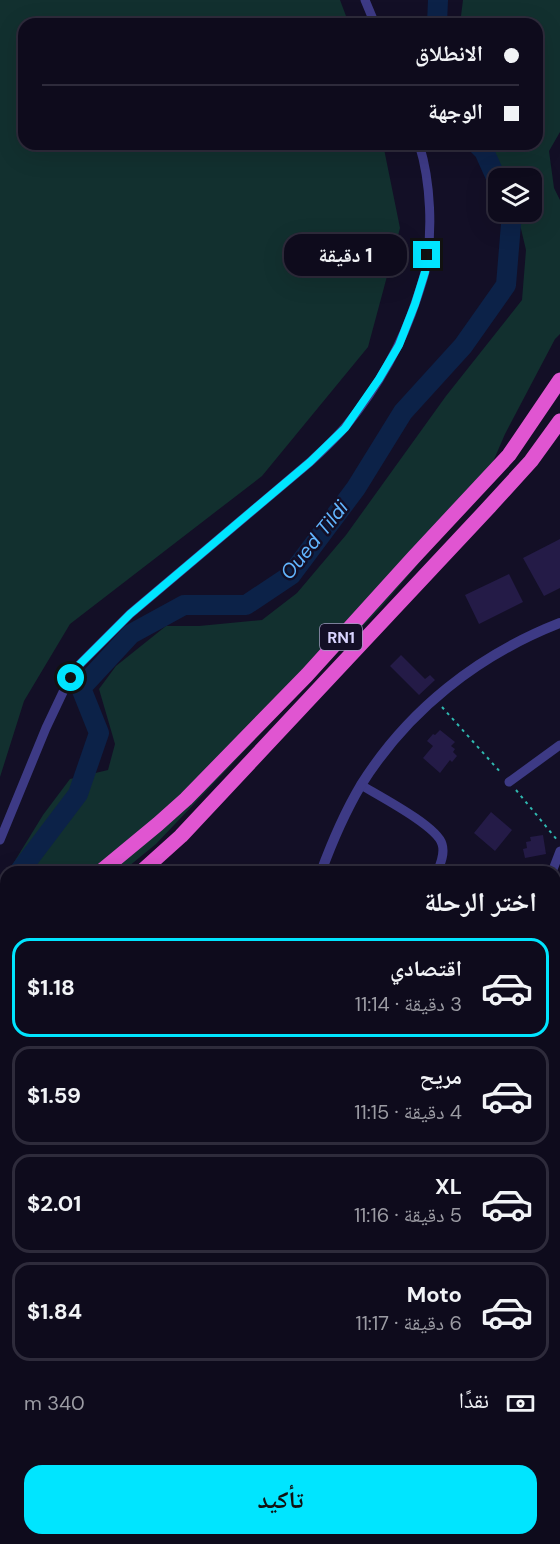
<!DOCTYPE html>
<html lang="ar">
<head>
<meta charset="utf-8">
<style>
	:root { --surface:#0e0b1c; --page:#171425; --text:#f1f3f6; --muted:#9b9ba3; --line:#2e2b3b; --accent:#00e5ff }
	body { margin:0; font-family:"DM Sans","Noto Naskh Arabic",sans-serif; background:var(--page); color:var(--text); direction:rtl; height:100vh; display:flex; flex-direction:column; font-size:22px; white-space:nowrap }
	* { box-sizing:border-box; margin:0 }
	p { font-size:20px; color:var(--muted) }
	.icon { flex:none; width:33px; height:33px; fill:none; stroke:currentColor; stroke-width:2; stroke-linecap:round; stroke-linejoin:round }
	.map { position:relative; flex:1; overflow:hidden; direction:ltr }
	.details { position:absolute; left:0px; top:866px; width:561px; height:680px; display:flex; flex-direction:column; background:var(--surface); border-radius:18px 18px 0 0; box-shadow:0 6px 24px #0002,0 0 0 2px var(--line); direction:rtl }
	.details>* { flex:none }
	.hud { position:absolute; left:18px; top:18px; width:525px; height:132px; border-radius:18px; box-shadow:0 6px 24px #0002,0 0 0 2px var(--line); direction:rtl; display:grid; align-content:center; height:132px; padding:0 24px; background:var(--surface) }
	.buttons { position:absolute; left:488px; top:168px; display:grid; gap:12px }
	.buttons a { display:grid; place-items:center; width:54px; height:54px; border-radius:12px; background:var(--surface); box-shadow:0 6px 24px #0002,0 0 0 2px var(--line); font-size:30px }
	.end { position:absolute; width:27px; height:27px; margin:-14px; border:8px solid #00e5ff; background:#111; box-shadow:0 0 0 3px #111 }
	.from { border-radius:50% }
	.bubble { position:absolute; height:42px; border-radius:18px; background:var(--surface); box-shadow:0 6px 24px #0002,0 0 0 2px var(--line); font-size:20px; font-weight:700; line-height:42px; text-align:center; direction:rtl }
	.hud b { display:flex; align-items:center; gap:21px; height:57px; font-size:22px }
	.hud b+b { border-top:2px solid var(--line) }
	.hud i { width:15px; height:15px; background:var(--text) }
	ul { padding:0; list-style:none }
	li { display:flex; align-items:center; gap:18px; height:99px; margin:0 12px 9px; padding:0 12px; border:3px solid var(--line); border-radius:18px }
	li div { flex:1 }
	li b { display:block; font-size:22px }
	li em { font-style:normal; font-weight:700 }
	li.on { border-color:var(--accent) }
	li>.icon { width:54px; height:54px; stroke-width:1.5 }
	h2 { padding:0 24px; font-size:27px; line-height:72px }
	.pay { display:flex; align-items:center; gap:15px; height:66px; padding:0 24px; font-size:22px }
	.pay p { margin-inline-start:auto }
	.button { display:flex; gap:12px; margin-top:auto; padding:12px 24px }
	.button a { flex:1; height:69px; border-radius:18px; background:var(--accent); color:#111; font-size:24px; font-weight:700; line-height:69px; text-align:center }
	.map>svg:first-child { display:block }
	.green { fill:#12302f }
	.lines { fill:none; stroke-linecap:round; stroke-linejoin:round }
	.river { stroke:#0c2248; stroke-width:20 }
	.building { fill:#241b47 }
	.path { stroke:#2fb8b0; stroke-width:2; stroke-dasharray:3 4.5; stroke-linecap:butt }
	.minor { stroke:#3d3a85; stroke-width:9 }
	.tertiary { stroke:#3d3a85; stroke-width:10 }
	.trunk { stroke:#e055d1; stroke-width:15 }
	.route { stroke:#00e5ff; stroke-width:8 }
	.labels { text-anchor:middle; dominant-baseline:central; stroke-width:5; stroke-linejoin:round; paint-order:stroke }
	.shield { fill:#130f26; stroke:#9e99be; stroke-width:1.5 }
	.shield-label { font-size:16px; font-weight:bold; fill:#d9d4ff }
	.water-label { font-size:20px; font-style:italic; fill:#62b6ff; stroke:#130f26 }
</style>
</head>
<body>
<div class="map">
<svg width="560" height="1544" viewBox="0 0 560 1544">
	<rect width="100%" height="100%" fill="#130f26"/>
	<path class="green" d="M0,0h340l9,24h-325v120h359l17,84 -32,119 -106,129 -192,148 -46,77 -24,76z
		M463,0h97v132l-11,19 5,37 6,12v134l-5,5 -50,95 -25,58 -98,114 -226,238 -33,27 -115,1 35,-57 27,-36 38,-9 7,-26 -16,-55 17,-23 50,-40h33l63,-6 35,-27 49,-58 100,-139 76,-96 4,-50 -9,-38h14v-34h-25l-23,-34h54v-120h-77z"/>
	<g class="lines">
		<path class="river" d="M437,24l1,-24
			M477,144l7,7 14,31
			M19,872l59,-78 21,-61 -18,-45 50,-54 53,-29h62l45,-30 65,-87 47,-76 60,-66 43,-61 6,-73
			M0,1205l6,-2"/>
	</g>
	<path class="building" d="M560,539v49l-16,8 -21,-38z
		M509,574l14,28 -44,22 -14,-29z
		M401,655l24,24 5,-4 5,5 -16,15 -29,-29z
		M440,730l15,12 -4,4 4,3 -2,3 4,4 -5,6 -2,-2 -10,13 -17,-15 10,-12 -6,-5 6,-7 2,1z
		M491,812l21,18 -17,21 -21,-18z
		M543,835l3,19 -21,4 -2,-9 4,-1 -1,-6 5,-1 -1,-4z
		M357,865l15,7h-18z
		M558,916l2,2v20l-5,-4v-15z
		M6,1352v18l-6,3v-17z
		M6,1409v18l-6,-9v-5z
		M555,1478l5,4v15l-5,5z
		M71,1539h17l-4,5h-6z
		M144,1539h30l6,5h-32l1,-1z"/>
	<g class="lines">
		<path class="path" d="M442,707l60,67
			M516,790l42,51"/>
		<path class="minor" d="M365,0l10,24
			M509,782l51,-37
			M361,785c18,11 76,41 81,59 3,9 -1,19 -5,28
			M0,840l46,-112 18,-38 14,-24 52,-52 180,-152c13,-12 25,-23 36,-36 31,-38 56,-81 71,-128 3,-9 6,-18 8,-26 8,-39 6,-90 -6,-128
			M552,872l8,-21
			M555,1052l5,1
			M555,1148l5,2
			M555,1176l5,-16
			M555,1269l5,2
			M0,1316l6,-2
			M555,1441l5,7
			M0,1467l6,-4
			M0,1510l6,5
			M35,1539l6,5
			M211,1539l6,5"/>
		<path class="tertiary" d="M321,872c11,-30 24,-60 40,-87 47,-75 117,-130 199,-162
			M433,1539l7,5"/>
		<path class="trunk" d="M100,872l58,-48 28,-25 121,-124 106,-117 96,-103 51,-75
			M141,872l40,-36 309,-330 41,-45 29,-40
			M0,944l6,-4
			M0,979l6,-5"/>
	</g>
	<g class="lines">
		<path class="route" d="M71,678l7,-12 52,-52 180,-152 35,-34 34,-49 20,-34 16,-41 10,-32 2,-17"/>
	</g>
	<g class="labels">
		<rect class="shield" x="320" y="624" width="42" height="26" rx="4.5"/>
		<g class="shield-label">
			<text x="341" y="637">RN1</text>
		</g>
		<g class="water-label">
			<text transform="translate(314 540) rotate(-51)">Oued Tildi</text>
		</g>
	</g>
</svg>
<div class="buttons">
<a><svg class="icon" aria-label="layers" viewBox="0 0 24 24"><path d="M12 4l9 5-9 5-9-5zM3 14l9 5 9-5"/></svg></a>
</div>
<i class="end from" style="left:71px;top:678px"></i>
<i class="end" style="left:427px;top:255px"></i>
<div class="bubble" style="left:284px;top:234px;width:123px">1 دقيقة</div>
<div class="hud">
<b><i class="from"></i>الانطلاق</b>
<b><i></i>الوجهة</b>
</div>
<section class="details">
<h2>اختر الرحلة</h2>
<ul>
<li class="on"><svg class="icon" aria-label="car" viewBox="0 0 24 24"><path d="M5 17H2v-5l4-1 3-4h7l3 4 3 1v5h-3M9 17h6M6 11h13"/><circle cx="7" cy="17" r="2"/><circle cx="17" cy="17" r="2"/></svg><div><b>اقتصادي</b><p>3 دقيقة · 11:14</p></div><em>$1.18</em></li>
<li><svg class="icon" aria-label="car" viewBox="0 0 24 24"><path d="M5 17H2v-5l4-1 3-4h7l3 4 3 1v5h-3M9 17h6M6 11h13"/><circle cx="7" cy="17" r="2"/><circle cx="17" cy="17" r="2"/></svg><div><b>مريح</b><p>4 دقيقة · 11:15</p></div><em>$1.59</em></li>
<li><svg class="icon" aria-label="car" viewBox="0 0 24 24"><path d="M5 17H2v-5l4-1 3-4h7l3 4 3 1v5h-3M9 17h6M6 11h13"/><circle cx="7" cy="17" r="2"/><circle cx="17" cy="17" r="2"/></svg><div><b>XL</b><p>5 دقيقة · 11:16</p></div><em>$2.01</em></li>
<li><svg class="icon" aria-label="car" viewBox="0 0 24 24"><path d="M5 17H2v-5l4-1 3-4h7l3 4 3 1v5h-3M9 17h6M6 11h13"/><circle cx="7" cy="17" r="2"/><circle cx="17" cy="17" r="2"/></svg><div><b>Moto</b><p>6 دقيقة · 11:17</p></div><em>$1.84</em></li>
</ul>
<div class="pay"><svg class="icon" aria-label="cash" viewBox="0 0 24 24"><path d="M3 7h18v10H3z"/><circle cx="12" cy="12" r="2"/></svg>نقدًا<p>340 m</p></div>
<div class="button"><a>تأكيد</a></div>
</section>
</div>
</body>
</html>
